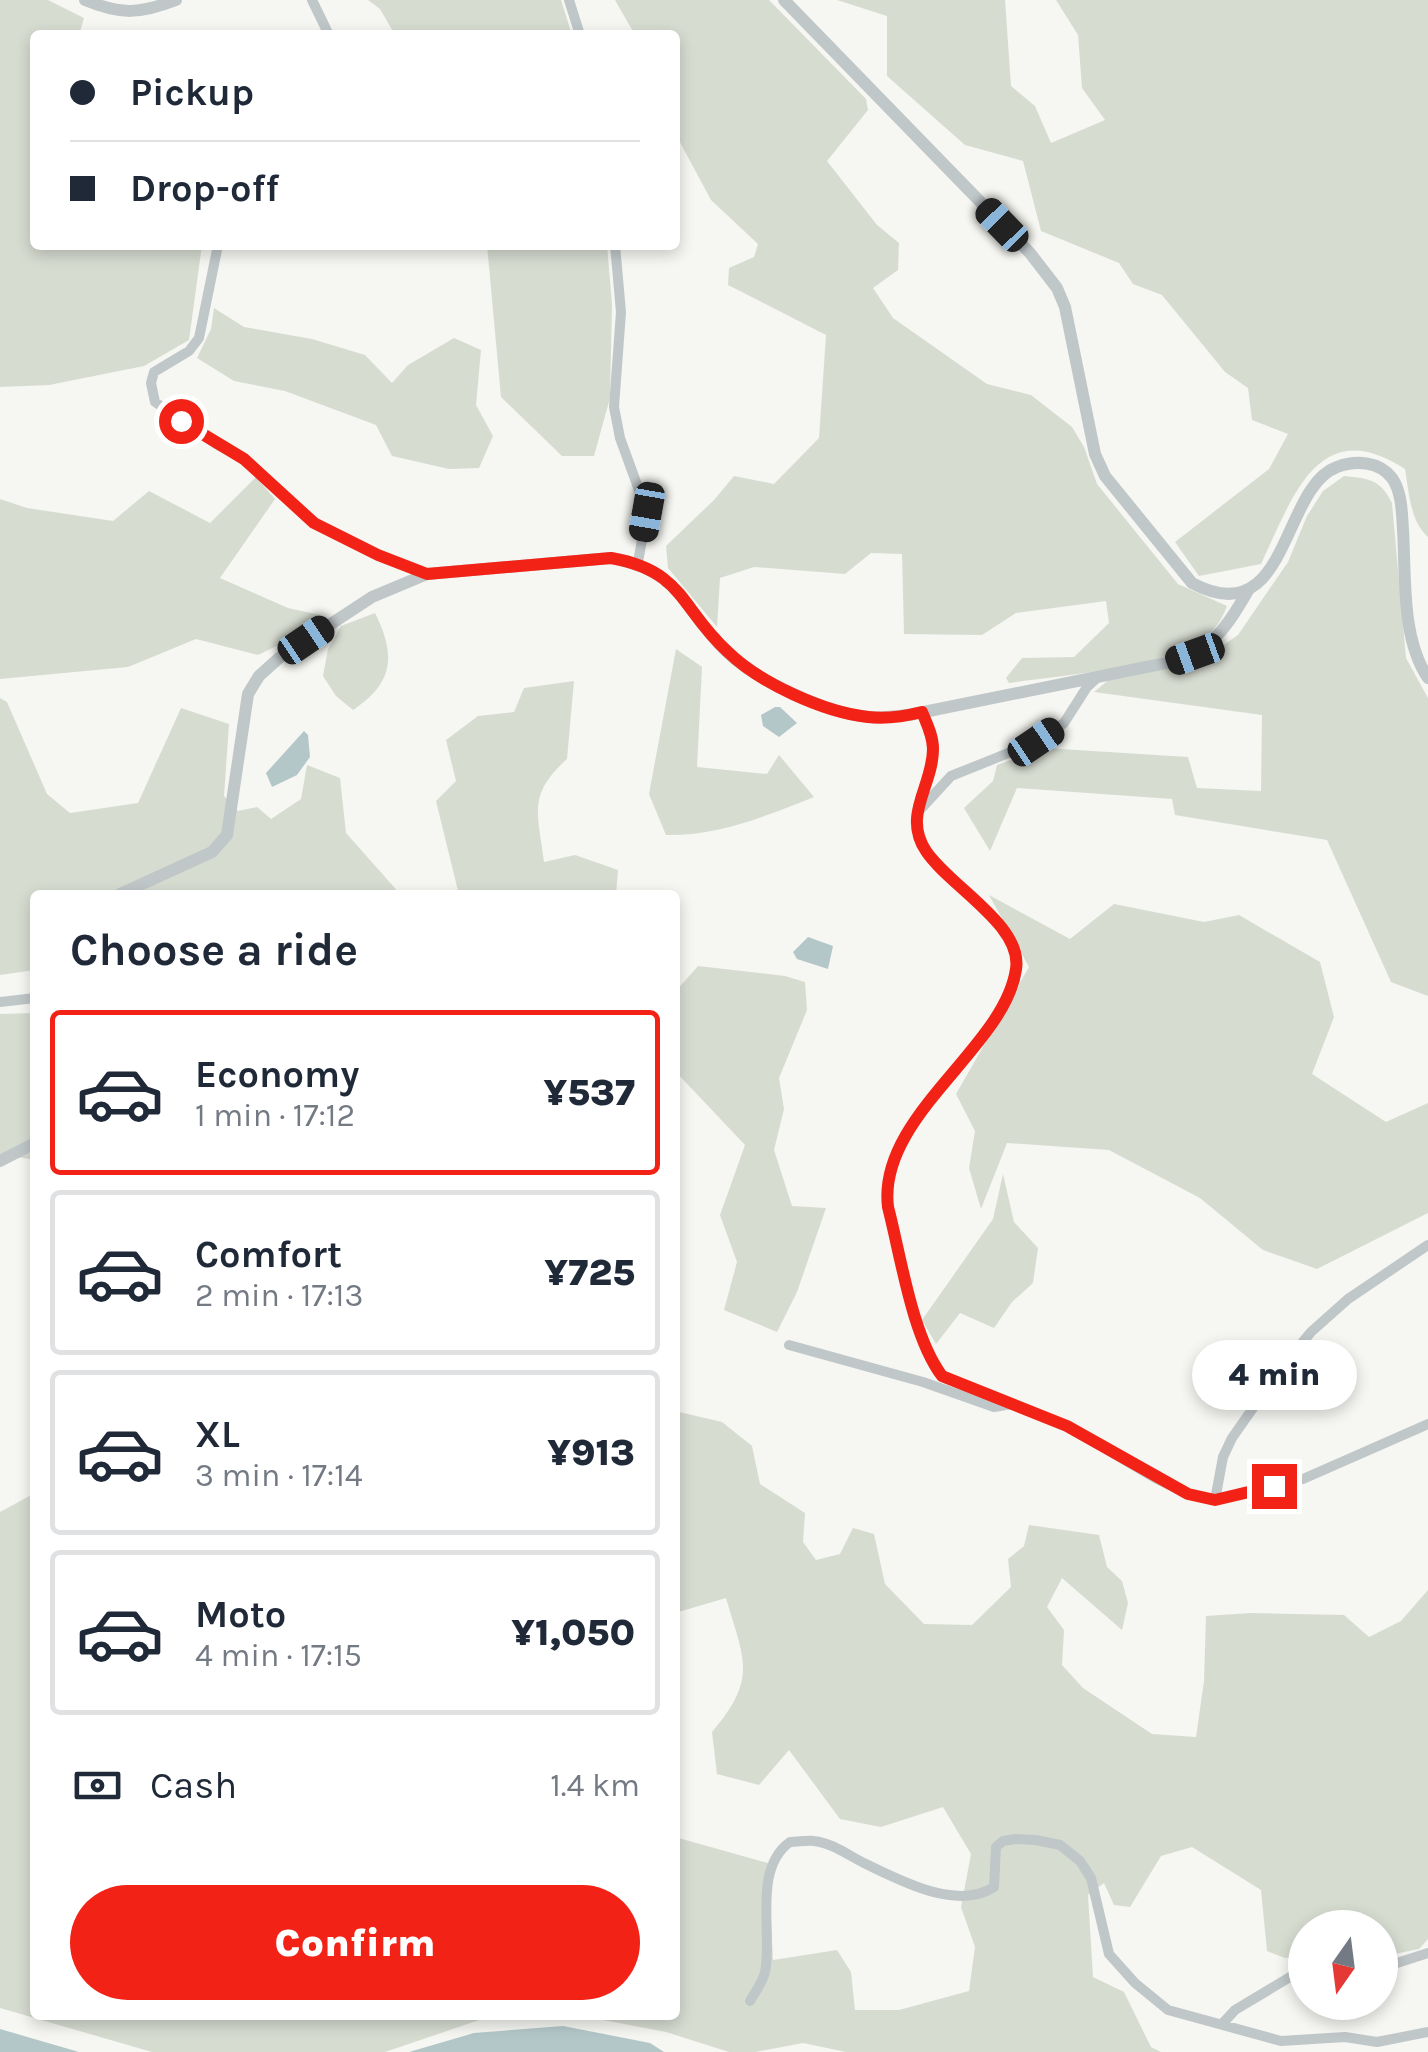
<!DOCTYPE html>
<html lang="en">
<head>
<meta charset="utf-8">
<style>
	:root { --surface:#fff; --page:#f2f2f3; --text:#1f2937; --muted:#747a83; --line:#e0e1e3; --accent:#f22216 }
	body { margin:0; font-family:Karla,sans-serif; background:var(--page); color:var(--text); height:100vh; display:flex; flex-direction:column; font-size:38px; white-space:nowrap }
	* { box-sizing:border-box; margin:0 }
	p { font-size:32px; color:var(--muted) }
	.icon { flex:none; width:55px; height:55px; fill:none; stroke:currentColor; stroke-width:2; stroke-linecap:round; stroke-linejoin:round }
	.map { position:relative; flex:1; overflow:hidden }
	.side { position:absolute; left:30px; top:890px; width:650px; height:1130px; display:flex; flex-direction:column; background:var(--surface); border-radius:10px; box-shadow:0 5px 15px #0003 }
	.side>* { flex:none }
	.banner { position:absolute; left:30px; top:30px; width:650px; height:220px; border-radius:10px; box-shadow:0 5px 15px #0003; display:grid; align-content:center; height:220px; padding:0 40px; background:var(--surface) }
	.needle { width:65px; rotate:194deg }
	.controls { position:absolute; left:1288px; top:1910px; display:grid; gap:20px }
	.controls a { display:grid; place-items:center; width:110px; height:110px; border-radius:50%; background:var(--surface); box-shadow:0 5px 15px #0003; font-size:50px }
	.end { position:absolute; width:45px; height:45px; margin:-22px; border:12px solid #f22216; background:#fff; box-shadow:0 0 0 5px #fff }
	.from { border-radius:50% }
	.bubble { position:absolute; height:70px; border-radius:35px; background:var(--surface); box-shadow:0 5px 15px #0003; font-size:32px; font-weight:800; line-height:70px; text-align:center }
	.car { position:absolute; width:30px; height:60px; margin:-30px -15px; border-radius:12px; box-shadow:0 0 8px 2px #0007; background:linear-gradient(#222 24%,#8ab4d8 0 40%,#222 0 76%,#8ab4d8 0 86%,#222 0) }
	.banner b { display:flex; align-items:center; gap:35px; height:95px; font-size:38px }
	.banner b+b { border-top:2px solid var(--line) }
	.banner i { width:25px; height:25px; background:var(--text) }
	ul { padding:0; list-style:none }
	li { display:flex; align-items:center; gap:30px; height:165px; margin:0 20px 15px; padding:0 20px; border:5px solid var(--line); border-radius:10px }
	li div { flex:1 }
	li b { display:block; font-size:38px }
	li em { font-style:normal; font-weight:800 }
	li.selected { border-color:var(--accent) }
	li>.icon { width:90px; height:90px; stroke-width:1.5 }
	h2 { padding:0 40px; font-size:45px; line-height:120px }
	.pay { display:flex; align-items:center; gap:25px; height:110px; padding:0 40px; font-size:38px }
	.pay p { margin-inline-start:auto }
	.primary-button { display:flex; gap:20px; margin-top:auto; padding:20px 40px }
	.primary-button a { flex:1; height:115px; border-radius:60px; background:var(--accent); color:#fff; font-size:40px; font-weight:800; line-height:115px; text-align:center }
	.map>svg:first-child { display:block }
	.green { fill:#d7dcd1 }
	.water { fill:#b4c7c8 }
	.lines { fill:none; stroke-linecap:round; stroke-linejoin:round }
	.minor { stroke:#c0c7c9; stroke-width:10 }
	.tertiary { stroke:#c0c7c9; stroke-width:12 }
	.route { stroke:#f22216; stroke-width:12 }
</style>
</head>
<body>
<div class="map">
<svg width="1428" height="2052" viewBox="0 0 1428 2052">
	<rect width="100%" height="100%" fill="#f6f6f2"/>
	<path class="green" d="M0,0h48l36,18 -5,17h-44v210h167l-13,95 -45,26 -95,19 -49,2z
		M368,0h193l11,35h-177l-15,-26z
		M615,0h154l97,99 2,11 -41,51 50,64 22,18 -1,27 -25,18 20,30 94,66 44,11 41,32 12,20 13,37 81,100 49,22c-5,14 -14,27 -28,36 -44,27 -137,33 -190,41l-3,-5 16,-20 52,-1 35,-34 -3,-22 -90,12 -34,22 -78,-1 -2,-80 -31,-1 -26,21 -91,-7 -34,11 -3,49 -49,-59 -2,-22 48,-46 20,-24 40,8 45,-46 7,-103 -98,-50 1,-17 25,-11 4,-13 -47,-44 -36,-67v-98h-40z
		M837,0h168l6,86 24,20 16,37 54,-23 -23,-32 -4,-53 -22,-35h372v537c-18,-16 -19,-45 -23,-68 -87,-57 -113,30 -144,95l-62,12 -24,-34 94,-73 19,-35 -36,-14 -4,-32 -23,-16 -63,-77 -29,-11 -14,-21 -78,-32 -18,-70 -58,-16 -78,-69v-60z
		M487,245h120l5,59 -2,94 -16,58h-32l-61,-59z
		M214,308l30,19 68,12 53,16 27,28 16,-18 46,-27 27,12 -5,55 17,31 -14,32 -30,1 -57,-13 -16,-31 -91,-34 -51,-10 -37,-23 14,-29z
		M1344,476c26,3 36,3 48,27l14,155 22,40v298l-37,-14 -64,-142 -152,-25 -3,-16 -155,-11 -27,63 -26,-43 29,-27 4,-16 48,-17 143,9 9,31 64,3 1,-76 -168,-23 17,-14 85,-14 42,-29 50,-73 19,-46 16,-25z
		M256,477l19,22 -55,79 68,30 32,7 -33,26 -29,14 -62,-16 -68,28 -128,12v-180l27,9 86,13 36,-30 61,32z
		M375,613c21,42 19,70 -22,97l-17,-14 -13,-20 5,-27 13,-23z
		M676,649l26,18 -5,100 70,7 12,-19 35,42c-48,19 -96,39 -148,38l-17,-41z
		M574,681l-7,78c-40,36 -29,54 -23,103l31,-7 43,15 -2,25h-157l-23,-94 20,-20 -10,-41 32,-24 36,-4 10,-24z
		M0,698l7,4 40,92 23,19 68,-10 43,-95 48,16 -5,72 14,15 19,-4 14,12 30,-20 6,-34 33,13 6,55 55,62h-366v75l-35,5z
		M989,895l81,44 44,-35 90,18 35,-7 81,47 14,55 -22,57 74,48 42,-19v110l-111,56 -54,-19 -63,-52 -91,-48 -102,-7 -26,66 -12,-41 6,-37 -19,-37 73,-127z
		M698,966l87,10 20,6 2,28 -28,68 5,31 -10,41 18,56 34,2 -29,84 -20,40 -53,-22 13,-48 -17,-47 25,-70 -70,-74v-79z
		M35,1013v147l-35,-6v-140z
		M1003,1174l11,48 24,26 -5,35 -21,19 -18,26 -34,-15 -24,31 -14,-24 71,-101z
		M675,1411l47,11 30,24 8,38 45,29 -2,29 13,18 24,-6 13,-26 21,6 11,50 39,40 48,1 39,-38 -3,-28 16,-13 5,-21 70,10 8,32 15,14 6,22 -6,27 -60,-52 -15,29 17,23 -2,35 21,23 69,46 44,3 8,-56 2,-65 45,-3 93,2 25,22 32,-16 27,-31v349l-9,10 -39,8v-29h-75v28l-20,2 -18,-7 -6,-61 -69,-43 -31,9 -31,51 -16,-2 -10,-22 -16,12 5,82 31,15 27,55 10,5h-315l-43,-9 -48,9h-26l-63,-20 -89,-17h98v-178l93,26 5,97 64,-10 14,22 4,38h44l70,-19 6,-44 -14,-40 10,-53 -28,-47 -62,20 -41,-8 -51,-69 -30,35 -42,-11 -5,-42c46,-54 32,-72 14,-134l-51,15z
		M35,1493v522h459l-109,37h-233l-152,-44v-496z"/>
	<path class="water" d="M775,707h5l17,16 -18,14 -16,-11 -2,-11z
		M304,731l4,4 2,22 -13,18 -25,12 -6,-14z
		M808,937l25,9 -5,23 -31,-10 -4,-7z
		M563,2026l87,17 14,9h-255l65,-19z
		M0,2029l79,23h-79z"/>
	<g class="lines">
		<path class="minor" d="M312,0l17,35
			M569,0l11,35
			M218,245l-19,93 -10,13 -35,21 -3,11 4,19 61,42 29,15 69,64 64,32 49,19
			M615,245l6,67 -7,95 6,31 27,74 -9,50
			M922,712c5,12 11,24 11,37 0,38 -33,64 -7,102 23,35 97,73 91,118 -11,79 -141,148 -129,238 13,49 24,129 54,170l125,49 88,52 33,16 27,6 88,-21 125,-55
			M918,812l33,-36 85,-34 28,-19 23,-36 12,-11
			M0,1002l35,-4
			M789,1345l134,37 71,25 17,-3
			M1215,1500l8,-43 9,-19 47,-67 32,-39 37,-33 80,-54
			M1380,1963l14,1 34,-11
			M750,2001c5,-9 13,-19 15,-29 8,-38 -13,-103 25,-130 8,0 17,-2 24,-1 19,2 35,15 52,23 35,17 91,47 128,23l2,-40 7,-6 12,-2 21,1 24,5 20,16 11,17 18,76 26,29 33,27 113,31 64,-4 32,5 51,-10
			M1223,2023l12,-13 70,-42"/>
		<path class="tertiary" d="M85,0c36,15 55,14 91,0
			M784,0l246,253 27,35 8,19 30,147 10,22 87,107c97,52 89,-96 145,-116 18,-7 42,-6 55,11 10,14 10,36 11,52 3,47 -2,108 25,148
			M118,895l94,-43 15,-17 21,-141 11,-18 20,-18 93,-61 55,-23 184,-16c70,12 70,49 115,93 29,29 104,64 145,66 12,1 25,-1 38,-2l262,-53c44,-15 55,-34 78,-73
			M0,1161l35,-18"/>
	</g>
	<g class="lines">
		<path class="route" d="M181,421l63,38 70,64 64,32 49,19 184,-16c74,13 69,51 117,94 32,31 95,60 140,65 17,2 38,-1 54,-5 5,12 11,24 11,37 0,37 -31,66 -7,102 23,35 97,74 90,118 -11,79 -139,147 -128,238 13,50 24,129 54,169l125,50 121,68 27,6 59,-14"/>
	</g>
</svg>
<div class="controls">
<a><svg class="needle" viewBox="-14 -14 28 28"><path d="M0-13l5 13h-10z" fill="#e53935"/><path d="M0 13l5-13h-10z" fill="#747a83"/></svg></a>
</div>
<i class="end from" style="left:181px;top:421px"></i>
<i class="end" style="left:1274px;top:1486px"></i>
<div class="bubble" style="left:1192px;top:1340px;width:165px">4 min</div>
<i class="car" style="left:1002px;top:225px;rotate:316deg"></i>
<i class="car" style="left:647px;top:512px;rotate:190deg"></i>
<i class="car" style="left:306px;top:640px;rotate:56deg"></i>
<i class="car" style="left:1195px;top:654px;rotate:250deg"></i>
<i class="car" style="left:1036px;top:742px;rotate:56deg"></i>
<div class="banner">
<b><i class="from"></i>Pickup</b>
<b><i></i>Drop-off</b>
</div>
<section class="side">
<h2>Choose a ride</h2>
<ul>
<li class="selected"><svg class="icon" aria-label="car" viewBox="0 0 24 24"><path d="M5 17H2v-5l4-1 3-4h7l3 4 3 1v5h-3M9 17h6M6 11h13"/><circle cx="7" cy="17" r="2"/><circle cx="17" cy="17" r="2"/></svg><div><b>Economy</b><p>1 min · 17:12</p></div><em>¥537</em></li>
<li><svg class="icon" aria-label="car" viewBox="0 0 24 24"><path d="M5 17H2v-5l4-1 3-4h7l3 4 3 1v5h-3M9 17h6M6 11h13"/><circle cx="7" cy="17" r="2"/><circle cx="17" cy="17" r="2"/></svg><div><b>Comfort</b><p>2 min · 17:13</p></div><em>¥725</em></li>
<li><svg class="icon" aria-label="car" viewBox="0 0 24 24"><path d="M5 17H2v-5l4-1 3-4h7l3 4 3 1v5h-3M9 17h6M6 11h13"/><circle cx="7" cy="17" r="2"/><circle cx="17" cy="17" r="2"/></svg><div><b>XL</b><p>3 min · 17:14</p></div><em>¥913</em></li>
<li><svg class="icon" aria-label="car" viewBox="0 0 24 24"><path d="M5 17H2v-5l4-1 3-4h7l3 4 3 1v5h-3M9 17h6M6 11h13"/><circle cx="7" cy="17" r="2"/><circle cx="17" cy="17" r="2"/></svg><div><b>Moto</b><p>4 min · 17:15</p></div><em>¥1,050</em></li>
</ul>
<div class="pay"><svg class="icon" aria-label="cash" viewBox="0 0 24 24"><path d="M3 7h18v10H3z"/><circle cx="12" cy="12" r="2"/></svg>Cash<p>1.4 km</p></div>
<div class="primary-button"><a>Confirm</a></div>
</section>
</div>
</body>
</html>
